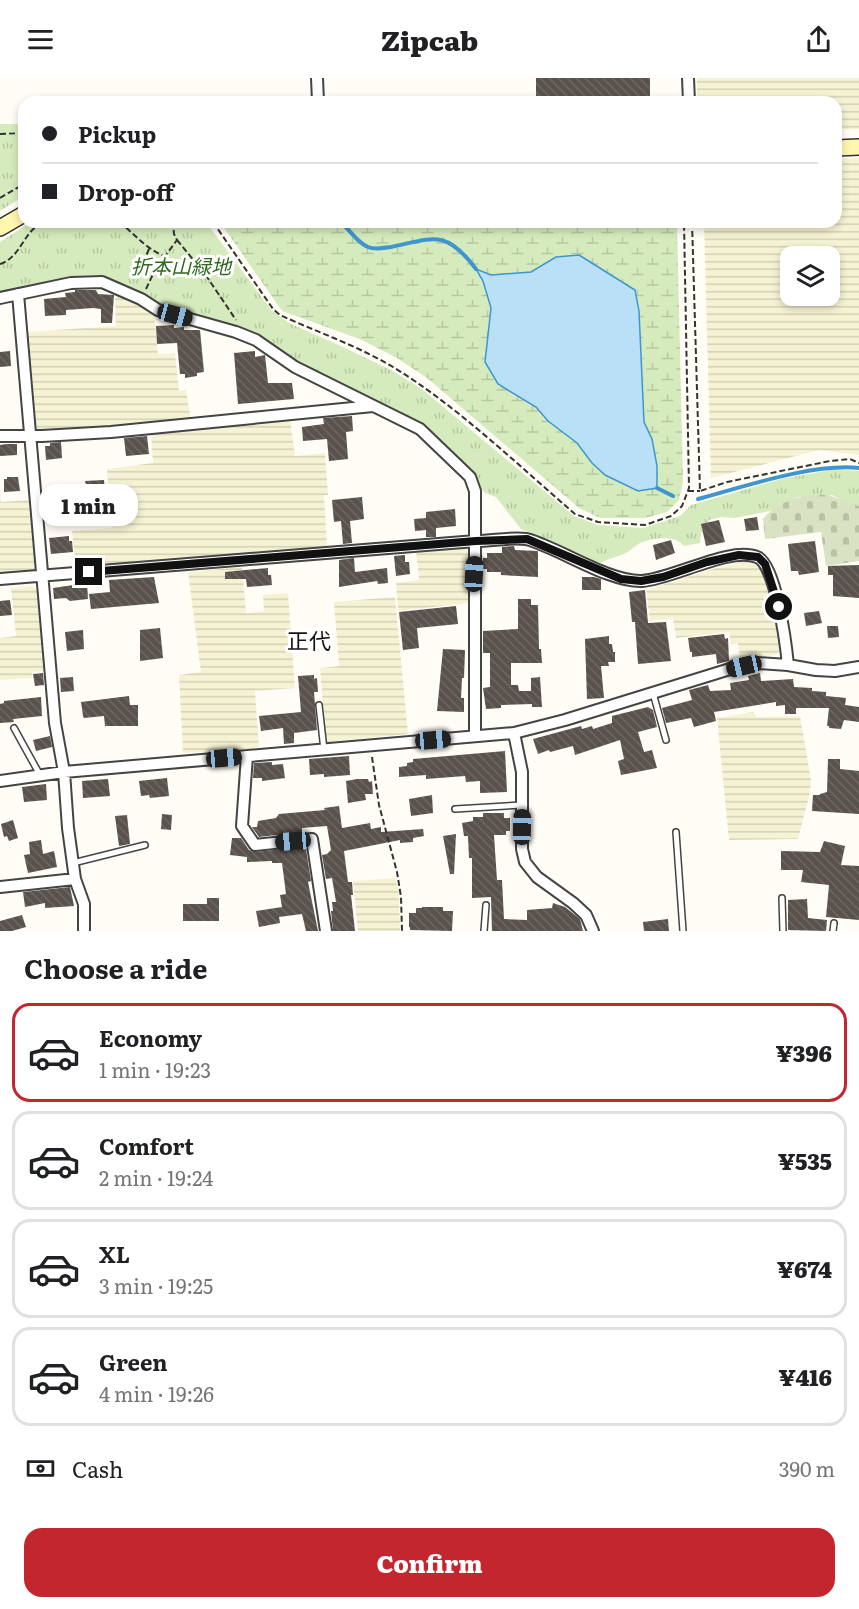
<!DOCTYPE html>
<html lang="en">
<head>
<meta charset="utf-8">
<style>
	:root { --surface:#fff; --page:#f6f6f6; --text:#202124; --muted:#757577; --line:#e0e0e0; --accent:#c4262e }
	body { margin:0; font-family:Literata,"Noto Sans JP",serif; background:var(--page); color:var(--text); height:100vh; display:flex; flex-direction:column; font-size:22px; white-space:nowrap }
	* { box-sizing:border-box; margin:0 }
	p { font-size:20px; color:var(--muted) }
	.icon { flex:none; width:33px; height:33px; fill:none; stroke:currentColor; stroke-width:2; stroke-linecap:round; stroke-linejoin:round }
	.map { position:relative; height:853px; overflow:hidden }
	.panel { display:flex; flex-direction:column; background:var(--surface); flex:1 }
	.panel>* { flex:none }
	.hud { position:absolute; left:18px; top:18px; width:824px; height:132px; border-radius:18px; box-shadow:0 3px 9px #0003; display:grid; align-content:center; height:132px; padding:0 24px; background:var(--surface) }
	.controls { position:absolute; left:780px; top:168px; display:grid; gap:12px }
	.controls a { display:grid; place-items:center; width:60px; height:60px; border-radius:12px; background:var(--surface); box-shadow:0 3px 9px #0003; font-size:30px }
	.end { position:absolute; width:27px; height:27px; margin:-14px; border:8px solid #111; background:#fff; box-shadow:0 0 0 3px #fff }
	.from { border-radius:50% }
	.bubble { position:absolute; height:42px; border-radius:18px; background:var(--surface); box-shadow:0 3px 9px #0003; font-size:20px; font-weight:800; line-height:42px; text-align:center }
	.car { position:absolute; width:18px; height:36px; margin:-18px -9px; border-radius:8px; box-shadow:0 0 4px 2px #0007; background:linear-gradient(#222 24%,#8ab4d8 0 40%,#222 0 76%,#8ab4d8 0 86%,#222 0) }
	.hud b { display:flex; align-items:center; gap:21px; height:57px; font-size:22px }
	.hud b+b { border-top:2px solid var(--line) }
	.hud i { width:15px; height:15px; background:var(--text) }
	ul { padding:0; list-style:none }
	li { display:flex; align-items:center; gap:18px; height:99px; margin:0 12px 9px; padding:0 12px; border:3px solid var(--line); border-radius:18px }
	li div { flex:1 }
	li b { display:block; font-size:22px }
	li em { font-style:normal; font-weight:800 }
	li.current { border-color:var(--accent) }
	li>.icon { width:54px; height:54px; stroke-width:1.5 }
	h2 { padding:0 24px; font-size:27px; line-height:72px }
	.pay { display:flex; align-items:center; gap:15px; height:66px; padding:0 24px; font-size:22px }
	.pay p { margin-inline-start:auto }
	.button { display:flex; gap:12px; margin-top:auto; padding:12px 24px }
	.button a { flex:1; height:69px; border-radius:18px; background:var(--accent); color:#fff; font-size:24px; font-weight:800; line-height:69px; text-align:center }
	header { display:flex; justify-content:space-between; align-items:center; height:78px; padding:0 24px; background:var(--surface); font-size:27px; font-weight:800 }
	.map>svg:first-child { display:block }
	.farmland { fill:url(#farmland-rules); fill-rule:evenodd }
	.grass { fill:url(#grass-tufts) }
	.wetland { fill:url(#wetland-marsh) }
	.cemetery { fill:url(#cemetery-stones) }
	.water { fill:#b9e0f7; stroke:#3f96cf; stroke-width:1.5 }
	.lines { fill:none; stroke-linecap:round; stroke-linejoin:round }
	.stream { stroke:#3f96cf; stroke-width:4 }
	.building { fill:url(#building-back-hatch) }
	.lane-casing { stroke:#444; stroke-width:8 }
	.street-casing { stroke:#444; stroke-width:14 }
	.secondary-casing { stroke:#333; stroke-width:18 }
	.path { stroke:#333; stroke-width:2; stroke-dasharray:6 3; stroke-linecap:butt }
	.lane { stroke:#fff; stroke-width:5 }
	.street { stroke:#fff; stroke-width:10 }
	.secondary { stroke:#fff6b0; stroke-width:15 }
	.route { stroke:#111; stroke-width:8 }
	.labels { text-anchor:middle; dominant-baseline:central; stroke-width:6; stroke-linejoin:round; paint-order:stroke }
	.park-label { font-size:20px; font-style:italic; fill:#2f6b1f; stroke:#fff }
	.quarter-label { font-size:22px; fill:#111; stroke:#fff }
</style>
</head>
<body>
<header><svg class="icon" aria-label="menu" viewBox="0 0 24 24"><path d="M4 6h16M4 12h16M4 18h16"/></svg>Zipcab<svg class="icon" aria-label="share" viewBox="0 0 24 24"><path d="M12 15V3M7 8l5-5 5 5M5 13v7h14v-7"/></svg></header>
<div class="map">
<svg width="859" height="853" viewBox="0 0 859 853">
	<defs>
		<pattern id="farmland-rules" width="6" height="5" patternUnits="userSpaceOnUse" patternTransform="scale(1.5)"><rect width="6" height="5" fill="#f6f3d4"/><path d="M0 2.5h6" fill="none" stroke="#d2cfb5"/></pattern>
		<pattern id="grass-tufts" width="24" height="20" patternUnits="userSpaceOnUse" patternTransform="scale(1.5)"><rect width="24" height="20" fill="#d5ebbd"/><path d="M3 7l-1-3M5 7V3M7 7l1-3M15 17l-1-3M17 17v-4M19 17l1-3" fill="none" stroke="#b6c8a1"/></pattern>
		<pattern id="wetland-marsh" width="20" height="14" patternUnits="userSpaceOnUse" patternTransform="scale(1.5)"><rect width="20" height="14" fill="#d5ebbd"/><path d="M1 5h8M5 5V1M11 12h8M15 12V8" fill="none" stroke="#b6c8a1"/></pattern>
		<pattern id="cemetery-stones" width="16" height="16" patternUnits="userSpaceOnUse" patternTransform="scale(1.5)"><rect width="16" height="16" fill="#d9e3c4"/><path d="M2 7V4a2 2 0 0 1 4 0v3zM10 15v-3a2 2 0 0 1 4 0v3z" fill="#b9c2a7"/></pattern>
		<pattern id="building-back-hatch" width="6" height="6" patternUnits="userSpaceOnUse" patternTransform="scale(1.5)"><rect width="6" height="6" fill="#5a524d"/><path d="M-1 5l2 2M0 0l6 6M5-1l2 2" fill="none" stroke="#6d6662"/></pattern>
	</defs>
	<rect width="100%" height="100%" fill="#fffdf5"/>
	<path class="farmland" d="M697,0h162v51h-23v-27h-139z
		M859,80v297l-40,-5 -108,28 -7,-256h132v-63zM790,178h40v40h-40z
		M117,214l37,21 4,41 17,-1 4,38 7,-1 5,31 -149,13 -6,-6 -9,-96 89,-6 -1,-27z
		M290,341l5,37 30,-3 3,42h-4l3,53 -251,21 -4,-38 40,-3 -5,-59 46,-6 -2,-31z
		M0,411l1,13 28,-2 7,68 -4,4 -32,2z
		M463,468l7,6 -1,51 -71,8 -2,-28 23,-3 -3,-31z
		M751,482l6,1 6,6 7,28 12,54 -7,6 -35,4 -2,-16 -7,1 -2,-12 -53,6 -3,-20 -23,3 -4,-31 70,-22z
		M242,489l4,46 18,-2 -1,-16 25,-2 7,95 -40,3 4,57 -76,5 -4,-78 22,-3 -13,-100z
		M32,508l6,5 6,80 -12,1v6l-32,2v-42l16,-2 -5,-48z
		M395,519l13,137 -82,8 -6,-74 19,-2 -5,-64z
		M753,634l4,5 43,-1 11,64 -1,13 -12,46 -69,1 -12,-122z
		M395,800l4,15 1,38h-42l-5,-50z"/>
	<path class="grass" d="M0,46h24v72l-24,15z
		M31,144h175l66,89 19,13 50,22 50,24 31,19 152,127 24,9 45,3 37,-12 11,-11 90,-26 55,-10 23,2v35l-16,-5 -11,-6 -25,3 -9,-1 -23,13 -40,8 -14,-1 -12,3 -4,11 -4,2 -1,10 -16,3c-11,-12 -29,-8 -44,-3 -5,3 -10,8 -16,11 -8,3 -17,5 -26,10l-77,-35 -25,-32 -11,-4 -43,-46 -146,-84 -47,-30 -93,-31 -22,-14 -18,-4 -20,-9 -23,1 -73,18v-52z"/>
	<path class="wetland" d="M220,144h457l6,260 -4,18 -12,12 -22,6h-45l-21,-10 -152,-130 -30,-20 -35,-18 -80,-29z"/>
	<path class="cemetery" d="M811,416l17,1 31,11v55l-33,5 -5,-34 -56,7 -2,-20c12,-15 30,-20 48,-25z"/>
	<path class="water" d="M579,177l56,35 4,21 5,111 8,17 5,27v22l-19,3 -33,-16 -13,-12 -15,-20 -29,-22 -12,-14 -38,-23 -13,-22 6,-54 -8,-27 -7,-12 15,6 40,-3 25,-15z"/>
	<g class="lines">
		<path class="stream" d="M340,144c10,7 16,20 28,25 7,3 15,1 23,0 43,-9 55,-18 85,22
			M657,410l16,8
			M698,421c45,-12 115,-36 161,-31"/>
	</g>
	<path class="building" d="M536,0h114v24h-106v-2h-8z
		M75,212h21l2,4 16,1 -2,28h-11v-14l-8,-1 -27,2v5l-21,1 -1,-17 22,-2 -1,-4 10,-1z
		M174,247v3l10,-1v3h16l4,42 -7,1v3l-12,2v-4h-5l-3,-31 -20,1 -1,-18z
		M10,273l1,15 -11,1v-15z
		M255,273v6l10,-2 3,28h24l2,16 -56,5 -4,-51z
		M352,338l1,15 -7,1 2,27 -19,2 -2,-22 -24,2 -1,-14 22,-3 -1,-6z
		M147,358l2,18 -23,2 -2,-18z
		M61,364l1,16 -16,2 -1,-14h5v-3z
		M6,366h11v11l-17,1v-11z
		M7,399h11l2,14 -16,1v-13h3z
		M104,402l1,14 -24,4 -2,-13h7l-1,-4z
		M362,419l2,22 -14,2 2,22 -9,1 -2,-23 -7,1 -2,-22z
		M455,431l1,17 -20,2v9h-10v-7l-11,1 -1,-12 12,-1v-6z
		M757,439l2,13 -13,1 -2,-12z
		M719,442l6,22 -19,4 -5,-22z
		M69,458v5h3l1,11 -22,2 -2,-16z
		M671,462l4,13 -19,7 -3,-15z
		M815,463l4,31 -20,3 -1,-4h-7l-3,-27z
		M514,468l1,4 23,1v26l-37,-2v-3h-14v-3h-4v-11h4v-5h15v-6z
		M405,477v7h4l1,12 -14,2 -2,-20z
		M354,480l1,14 32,-4 1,15 -10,1 -1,-3 -38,6v-27z
		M859,487v33l-26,-2v-21h-5v-9z
		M268,490v7h3l1,10 -25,2 -1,-8h-21v-7z
		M154,499l5,26 -68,6 -2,-15 21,-2 -1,-12z
		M582,499h12l7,2v11h-19z
		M87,505l1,16 -18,2 -4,-3 -12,1 -1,-11z
		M645,512l3,33 18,-1 5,39 -33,3 -3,-42h-3l-3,-30z
		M518,521h13v6h7l1,44h2l1,14h-31v22h7l1,6h12v-13l9,-1 2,30h-10v-3l-31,1v3l-15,1 -3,-21 7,-1v-34h-7v-22l35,-2z
		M10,522l2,15 -12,1v-15z
		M456,528l2,18 -41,4 2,20 -16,2 -4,-38z
		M819,533l3,12 -16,3 -2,-13z
		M827,548h11l1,11 -11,1z
		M160,550l3,30 -23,3v-31z
		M83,552l1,19 -17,2 -2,-19z
		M724,556l1,5 3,-1 1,23 -12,3 -1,-10 -24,3v-5h-2l-2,-14z
		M609,558v8h3l1,8h2v10h-7l1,4h-8l3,32 -17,1 -2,-60z
		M443,571l22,1 -1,28h-2l-1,20h3v14l-27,-1z
		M43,595l1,12 -9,1 -2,-12z
		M760,595l1,8 32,-2 1,8 18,1v3l14,1v4l20,2 -1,7 14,2v15l-15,-2 -3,9 -12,-1v-2h-2l2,-18h-33v6h-11v-9l-9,1v-4l-62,10 2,9 -22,6 -3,-9 -25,5 -4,-15 30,-8 -3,-10 19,-5 2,6 21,-1 -1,-7 19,-3 -1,-4z
		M314,597v4l3,-1 1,14h-4l3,38 -23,3v10l-10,1 -1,-16 -22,3 -2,-15 42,-4 -3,-36z
		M73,599l1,14 -13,1 -1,-14z
		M129,618l1,9h8v21h-33l-1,-10 -20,2 -1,-2 -2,-14z
		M41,619l1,19 -29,3 1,3 -14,1v-19l4,-1v-2z
		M648,629l5,3 4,17 -19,5 6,20 8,-2 5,18 -36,7 -3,-14 6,-2 -4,-19 -45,15 -2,-9 -23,6 -1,-2 -11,4 -5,-15 48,-13 1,3 10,-3 1,3 19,-6v-7z
		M50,658l2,11 -16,4 -3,-11z
		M505,673l2,41 -27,1v-12l-14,1 -1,-6 -39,3v-4l-27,2v-10l8,-1v-3l6,-1v-3z
		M349,678l1,19 -26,2v-3l-14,1 -1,-16z
		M828,681h12v10l19,2v43l-47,-3 1,-16h7v-1l7,-2z
		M272,684v3l11,-1 2,14 -23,3v-3h-9l1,-15z
		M167,700l2,18 -19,2 -1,-3 -8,1 -2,-15z
		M108,701l2,17 -27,2 -1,-17z
		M357,701h11l1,3 3,-1 1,13h-8l1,6 -18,3 -2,-22z
		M46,706l1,16 -23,2 -2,-15z
		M432,717l1,18 -22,3 -2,-17z
		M339,728l3,22 28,-5 1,6 10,-2v5l42,-3 1,7 -11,2v4l-13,1v-3l-56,11 4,31h4l1,13h-2l4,36h-22l-2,-20h2l-1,-9h4l-4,-24 -6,1 -4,-24 5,-1 4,-4 -4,-24 -25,2v4l-43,5 -7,-10h5l1,-6 18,-3 3,-4 46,-4 -1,-2z
		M483,735h21v5h6v13h-4v4h-12l3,45h5l2,39 23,1v-10l25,-2 1,-5 12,4 15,12 3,12h-91l-1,-34 -19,1v-40h-3l-1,-22h-4l-2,-13 11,-2v-4h10z
		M162,736l10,1 -1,15 -10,-1z
		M127,737l3,29 -11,2 -4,-30z
		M13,742l5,18 -9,3 -2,-5 -3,1 -3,-13z
		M456,756l-2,40h-4l-7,-38z
		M232,760h9l8,12 6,2 48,-5 1,3 2,-1 5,32 -3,1 10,49h-12l-4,-17 -23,3 1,6 -21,4 -3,-16 26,-4 -2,-12 6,-1 -4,-31h-10v-2l-25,1v-5l-17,-2z
		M41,762l2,14 11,-3 3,16 -29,6 -4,-18 6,-1 -1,-12z
		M824,763l21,5 -4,19 18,1v54l-33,-3 3,-32 -28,-3 2,-12h-22v-19l39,1z
		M70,809l4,19 -29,2v-5l-20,4 -2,-15z
		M207,820h12v23h-36v-17h24z
		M807,821l1,19 19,2 -1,11 -38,-1v-30z
		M422,829h21v4h10l-1,20 -42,-1v-3h-1v-14h7v-5h6z
		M22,837l4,12 -14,4h-12v-10z
		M668,841l1,12h-25l-1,-9z"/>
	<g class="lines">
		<defs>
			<path id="lane" d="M653,615l13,47
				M319,627l5,45
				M14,650l26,47
				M455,731l67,-4
				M676,754l7,99
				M73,785l72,-18
				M782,820l1,33
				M484,853l2,-26
				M833,853l1,-8"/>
			<path id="street" d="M317,0l1,24
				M688,0l1,24
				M18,216l37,429 9,49 4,56 7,51 9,25v27
				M0,220l71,-15 31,-1 39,17 17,11 78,22 20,8 39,27 125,62 50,48 5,14v245
				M0,358h42l69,-4 262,-26
				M0,501l476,-38c16,0 35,-4 50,-2 6,1 12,4 17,6 28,11 70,37 99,36 31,-2 88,-35 115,-24 19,7 29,88 31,108
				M514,655l8,39v77l3,13 12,15 36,26 13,12 7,16
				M247,678l-5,70 13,19 57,-6 14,92
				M0,703l64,-9 450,-39 51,-13 165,-51 28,-6 30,2 28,5 19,1 24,-4
				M0,809l75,-8"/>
			<path id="secondary" d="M836,70l23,-1
				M0,150l24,-14"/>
		</defs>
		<use href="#lane" class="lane-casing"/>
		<use href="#street" class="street-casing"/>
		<use href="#secondary" class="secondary-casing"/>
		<path class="path" d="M0,56l24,-1
			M21,79l3,-1
			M0,120l24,-14
			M119,144c17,13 26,26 45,34
			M213,144l60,87 7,6c37,17 78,31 113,52 64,39 125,98 182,147l23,8 47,3 26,-9 11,-10 7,-18 -5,-266
			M692,144l8,269 27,-9 103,-21 20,-2 9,4
			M177,162l28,34 31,46
			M149,171l-6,14 12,7
			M0,186c22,-7 23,-34 44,-42
			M146,211l9,-19 22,-30 -3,-6 -1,-12
			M688,413h12
			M372,679l7,48 18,67 4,25 1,34"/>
		<use href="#lane" class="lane"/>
		<use href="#street" class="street"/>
		<use href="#secondary" class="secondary"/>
	</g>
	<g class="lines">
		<path class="route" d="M89,494l387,-31 51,-2 94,40 20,2 22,-4 44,-15 32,-7 19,2 7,7 14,43"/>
	</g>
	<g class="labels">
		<g class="park-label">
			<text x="181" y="187">折本山緑地</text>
		</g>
		<g class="quarter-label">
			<text x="309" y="561">正代</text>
		</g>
	</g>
</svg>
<div class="controls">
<a><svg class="icon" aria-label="layers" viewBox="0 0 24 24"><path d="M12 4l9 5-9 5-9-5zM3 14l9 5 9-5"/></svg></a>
</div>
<i class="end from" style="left:779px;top:529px"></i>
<i class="end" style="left:89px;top:494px"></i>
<div class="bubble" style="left:39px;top:406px;width:99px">1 min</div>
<i class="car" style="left:175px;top:237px;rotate:105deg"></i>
<i class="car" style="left:474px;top:496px;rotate:3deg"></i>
<i class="car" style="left:744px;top:588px;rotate:257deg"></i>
<i class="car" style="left:433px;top:662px;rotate:85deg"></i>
<i class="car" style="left:224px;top:680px;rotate:85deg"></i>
<i class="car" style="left:522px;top:749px;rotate:1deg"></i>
<i class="car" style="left:293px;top:763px;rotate:265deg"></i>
<div class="hud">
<b><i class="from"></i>Pickup</b>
<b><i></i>Drop-off</b>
</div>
</div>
<section class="panel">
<h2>Choose a ride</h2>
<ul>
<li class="current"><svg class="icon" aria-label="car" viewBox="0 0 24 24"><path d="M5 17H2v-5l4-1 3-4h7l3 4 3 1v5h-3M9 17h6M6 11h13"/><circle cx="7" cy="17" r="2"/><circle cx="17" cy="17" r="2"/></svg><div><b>Economy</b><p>1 min · 19:23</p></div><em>¥396</em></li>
<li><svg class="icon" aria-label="car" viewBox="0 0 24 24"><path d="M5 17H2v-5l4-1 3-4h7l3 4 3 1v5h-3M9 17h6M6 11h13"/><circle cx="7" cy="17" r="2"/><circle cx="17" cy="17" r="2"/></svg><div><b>Comfort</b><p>2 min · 19:24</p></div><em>¥535</em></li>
<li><svg class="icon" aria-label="car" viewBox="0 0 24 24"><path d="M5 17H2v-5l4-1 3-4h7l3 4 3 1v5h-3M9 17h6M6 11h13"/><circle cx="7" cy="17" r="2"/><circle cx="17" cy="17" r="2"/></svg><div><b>XL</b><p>3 min · 19:25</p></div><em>¥674</em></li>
<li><svg class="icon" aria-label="car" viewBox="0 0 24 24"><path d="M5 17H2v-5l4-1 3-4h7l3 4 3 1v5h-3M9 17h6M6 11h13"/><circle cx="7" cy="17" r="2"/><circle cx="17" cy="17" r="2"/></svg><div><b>Green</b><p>4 min · 19:26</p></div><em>¥416</em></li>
</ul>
<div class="pay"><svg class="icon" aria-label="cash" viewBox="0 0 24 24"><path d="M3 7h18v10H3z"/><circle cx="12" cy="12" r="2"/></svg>Cash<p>390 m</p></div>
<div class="button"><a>Confirm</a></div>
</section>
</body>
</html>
